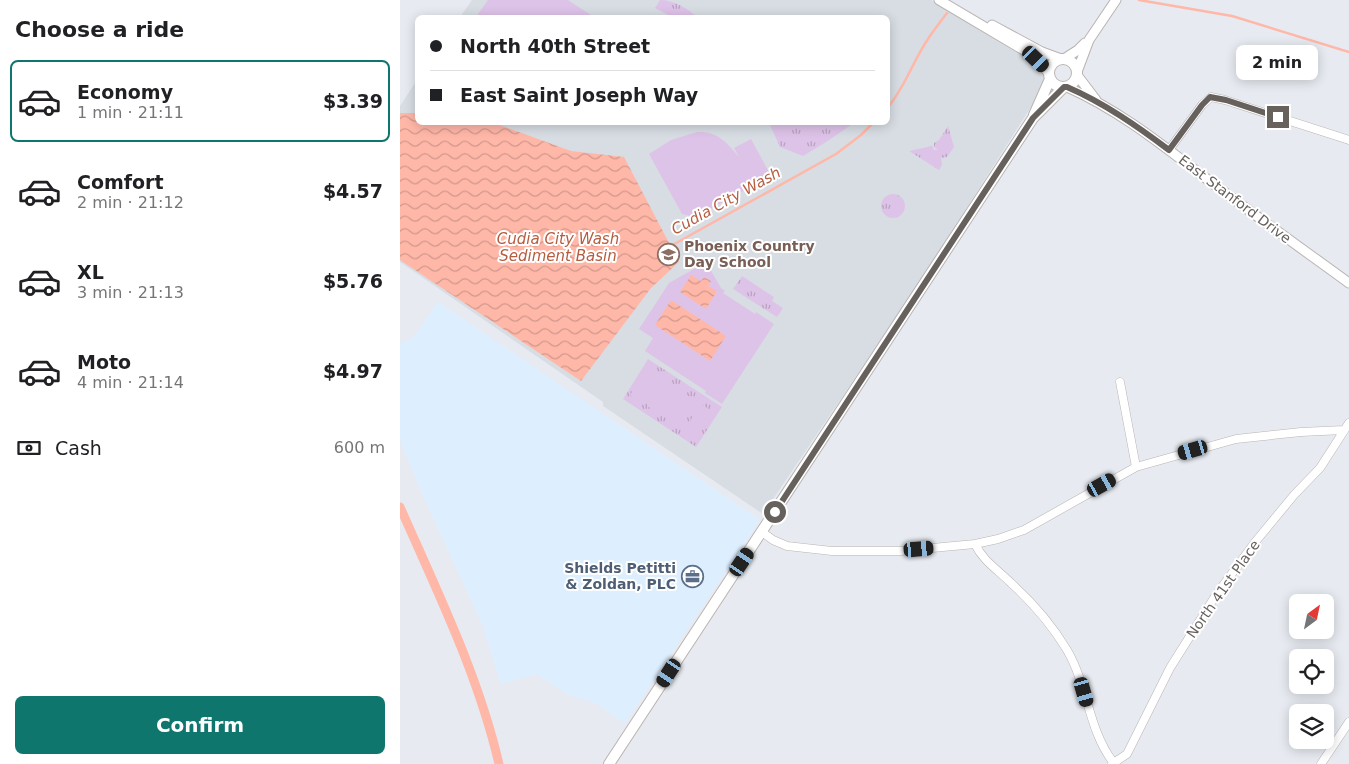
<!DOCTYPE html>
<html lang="en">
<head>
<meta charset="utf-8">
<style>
	:root { --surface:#fff; --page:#f6f6f6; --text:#202124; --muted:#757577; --line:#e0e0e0; --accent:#0f766e }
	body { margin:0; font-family:"DejaVu Sans",sans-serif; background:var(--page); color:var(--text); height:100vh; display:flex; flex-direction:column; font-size:19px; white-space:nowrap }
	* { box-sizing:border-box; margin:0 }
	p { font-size:16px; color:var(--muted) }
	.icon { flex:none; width:28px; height:28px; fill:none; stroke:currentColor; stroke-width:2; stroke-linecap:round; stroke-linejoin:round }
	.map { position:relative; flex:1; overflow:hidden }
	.sheet { display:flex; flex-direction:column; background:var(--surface); width:400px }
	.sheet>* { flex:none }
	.hud { position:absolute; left:15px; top:15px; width:475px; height:110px; border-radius:8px; box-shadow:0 2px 12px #0003; display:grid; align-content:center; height:110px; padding:0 15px; background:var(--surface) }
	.needle { width:32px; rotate:33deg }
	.buttons { position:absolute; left:889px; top:594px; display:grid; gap:10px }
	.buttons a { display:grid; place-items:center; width:45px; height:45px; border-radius:8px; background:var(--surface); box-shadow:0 2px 12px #0003; font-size:25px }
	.end { position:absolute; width:22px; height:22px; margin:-11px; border:6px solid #67615e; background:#fff; box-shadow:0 0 0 2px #fff }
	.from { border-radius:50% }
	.bubble { position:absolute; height:35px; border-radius:8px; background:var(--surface); box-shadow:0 2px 12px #0003; font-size:16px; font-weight:800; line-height:35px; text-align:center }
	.car { position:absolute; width:15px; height:30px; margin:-15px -8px; border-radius:6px; box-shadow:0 0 4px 1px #0007; background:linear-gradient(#222 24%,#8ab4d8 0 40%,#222 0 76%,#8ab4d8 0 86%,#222 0) }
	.hud b { display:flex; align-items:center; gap:18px; height:48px; font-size:19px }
	.hud b+b { border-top:1px solid var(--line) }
	.hud i { width:12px; height:12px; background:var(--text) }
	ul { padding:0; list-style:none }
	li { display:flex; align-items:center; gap:15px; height:82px; margin:0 10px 8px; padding:0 5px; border:2px solid transparent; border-radius:8px }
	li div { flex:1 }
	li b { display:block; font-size:19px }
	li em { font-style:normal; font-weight:800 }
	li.on { border-color:var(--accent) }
	li>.icon { width:45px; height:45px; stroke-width:1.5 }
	h2 { padding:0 15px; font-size:22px; line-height:60px }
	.pay { display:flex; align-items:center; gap:12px; height:55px; padding:0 15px; font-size:19px }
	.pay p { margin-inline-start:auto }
	.primary-button { display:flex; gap:10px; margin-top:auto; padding:10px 15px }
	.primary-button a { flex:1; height:58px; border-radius:8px; background:var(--accent); color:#fff; font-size:20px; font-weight:800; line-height:58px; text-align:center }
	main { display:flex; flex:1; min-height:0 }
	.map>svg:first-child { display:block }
	.commercial { fill:#def }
	.education { fill:#d7dde3 }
	.grass { fill:url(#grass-tufts) }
	.pitch { fill:#dec3e8 }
	.water { fill:url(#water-waves) }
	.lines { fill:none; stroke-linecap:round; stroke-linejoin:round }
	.stream { stroke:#ffb7a8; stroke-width:2.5 }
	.canal { stroke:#ffb7a8; stroke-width:9 }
	.minor-casing { stroke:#b9b4b2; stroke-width:9 }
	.tertiary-casing { stroke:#b9b4b2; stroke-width:11 }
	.secondary-casing { stroke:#b9b4b1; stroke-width:12 }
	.minor { stroke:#fff; stroke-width:8 }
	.tertiary { stroke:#fff; stroke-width:9 }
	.secondary { stroke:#fff; stroke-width:10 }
	.route { stroke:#67615e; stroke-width:6 }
	.labels { text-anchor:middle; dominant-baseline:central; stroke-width:4; stroke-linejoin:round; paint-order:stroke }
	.street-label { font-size:14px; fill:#67615e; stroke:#fff }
	.education-label { font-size:14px; font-weight:bold; fill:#785e54; stroke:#fff; text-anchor:start }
	.service-label { font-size:14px; font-weight:bold; fill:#4e5e75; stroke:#fff; text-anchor:end }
	.water-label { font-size:15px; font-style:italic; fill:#b65d40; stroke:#fff }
</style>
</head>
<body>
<main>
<section class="sheet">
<h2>Choose a ride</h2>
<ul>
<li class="on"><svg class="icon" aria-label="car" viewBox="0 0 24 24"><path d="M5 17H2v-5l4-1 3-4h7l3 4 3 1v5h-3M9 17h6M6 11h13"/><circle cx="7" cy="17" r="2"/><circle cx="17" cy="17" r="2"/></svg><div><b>Economy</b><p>1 min · 21:11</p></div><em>$3.39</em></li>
<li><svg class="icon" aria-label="car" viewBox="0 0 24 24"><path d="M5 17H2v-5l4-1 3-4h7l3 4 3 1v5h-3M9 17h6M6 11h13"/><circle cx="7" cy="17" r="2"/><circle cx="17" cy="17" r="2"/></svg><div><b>Comfort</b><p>2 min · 21:12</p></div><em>$4.57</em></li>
<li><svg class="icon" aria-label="car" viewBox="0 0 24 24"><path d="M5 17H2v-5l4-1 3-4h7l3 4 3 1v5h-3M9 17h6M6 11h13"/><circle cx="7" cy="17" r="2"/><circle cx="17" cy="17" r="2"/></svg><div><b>XL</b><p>3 min · 21:13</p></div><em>$5.76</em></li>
<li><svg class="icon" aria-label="car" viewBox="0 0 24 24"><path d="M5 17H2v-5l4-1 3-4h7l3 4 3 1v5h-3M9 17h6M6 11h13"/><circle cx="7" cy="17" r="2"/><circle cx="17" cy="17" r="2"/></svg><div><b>Moto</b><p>4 min · 21:14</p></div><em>$4.97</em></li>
</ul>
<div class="pay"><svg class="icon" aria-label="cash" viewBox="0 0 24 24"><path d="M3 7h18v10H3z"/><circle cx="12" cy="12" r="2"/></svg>Cash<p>600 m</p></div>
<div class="primary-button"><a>Confirm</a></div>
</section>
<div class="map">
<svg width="949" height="764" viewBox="0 0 949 764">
	<defs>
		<pattern id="grass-tufts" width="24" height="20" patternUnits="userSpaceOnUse" patternTransform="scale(1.25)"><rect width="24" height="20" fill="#dec3e8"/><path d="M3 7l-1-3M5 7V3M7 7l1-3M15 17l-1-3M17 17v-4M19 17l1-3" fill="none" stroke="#b8a2bf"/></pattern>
		<pattern id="water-waves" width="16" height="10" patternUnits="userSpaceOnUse" patternTransform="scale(1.25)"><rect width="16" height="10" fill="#ffb7a8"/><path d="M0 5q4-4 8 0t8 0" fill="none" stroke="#d2988c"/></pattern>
	</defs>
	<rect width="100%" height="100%" fill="#e7ebf1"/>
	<path class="commercial" d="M38,302l322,218 -135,203 -30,-20 -26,-8 -33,-21 -35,10 -19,-60 -62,-135 -20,-49v-96l14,-7z"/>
	<path class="education" d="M72,0h459l103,62 11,17 -9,20 -123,193 -150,222 -160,-108v-4l-203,-140v-156l17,-26 1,42h470v-104l-428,-1z"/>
	<path class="grass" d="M260,0c14,0 27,8 37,17h-25l-17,-9z
		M454,123l-28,19 -23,14 -23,-9 -11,-24z
		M548,126l6,21 -7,10 -6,1 1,7 -3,5 -30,-19 23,-5 2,4h4l-4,-3v-4l5,-3z
		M481 206a12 12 0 1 1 24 0a12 12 0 1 1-24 0Z
		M342,276l32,21 -2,4 11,7 -6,9 -44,-28z
		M248,359l74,48 -26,40 -73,-48z"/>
	<path class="pitch" d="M88,0h80l26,17h-118z
		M297,132c21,-1 29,10 42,25l-5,-9 17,-9 20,37 -72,39 -2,-3 -6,4 -9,-2 -33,-60 22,-14z
		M306,262l15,26 4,3 -2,2 32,21 1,-2 18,12 -52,80 -17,-11 1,-2 -61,-40 8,-13 -14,-9 30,-46z
		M247,369l12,8 -16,26 -13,-8z
		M264,380l12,8 -16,25 -13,-7z
		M281,391l12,8 -17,25 -12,-7z
		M301,404l12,8 -17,26 -12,-8z"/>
	<path class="water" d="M0,113h17l1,9 76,1 77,28 53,6 55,105 -28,26 -70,93 -181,-121z
		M291,275l10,6 3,-4 7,4 -3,5 9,5 -11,18 -26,-17z
		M271,300l55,36 -16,25 -55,-36z"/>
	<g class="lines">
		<path class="stream" d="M739,0l93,16 117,36
			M488,107c17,-20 25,-46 40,-68 6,-9 13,-18 19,-26
			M269,247l167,-93 25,-19 13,-13"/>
		<path class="canal" d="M0,507c37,84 78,167 99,257"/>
		<defs>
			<path id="minor" d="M769,150l33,-45 9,-8 14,3 124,40
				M720,382l16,85
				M362,532l11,8 14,6 45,5h68l75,-7c8,17 23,26 36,39 21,19 41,42 56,67 21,36 21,79 46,112
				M575,544l23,-5 26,-9 112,-63 100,-28 65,-7 43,-2
				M712,764l15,-10 43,-86 46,-73 40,-54 38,-46 26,-27 29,-45
				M921,764l28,-42"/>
			<path id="tertiary" d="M539,0l88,52 17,15 5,7
				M592,25l50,27 19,7
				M664,59l14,-9 7,-7
				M677,72l12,-32 27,-40
				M677,75l19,25
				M667,87c56,25 100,62 149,99 44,33 89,65 133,97"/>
			<path id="secondary" d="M649 73a14 14 0 1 1 28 0a14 14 0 1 1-28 0Z
				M634,115l16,-36
				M209,764l424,-646 31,-31"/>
		</defs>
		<use href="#minor" class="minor-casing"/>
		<use href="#tertiary" class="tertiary-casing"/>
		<use href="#secondary" class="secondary-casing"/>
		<use href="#minor" class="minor"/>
		<use href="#tertiary" class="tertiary"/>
		<use href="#secondary" class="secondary"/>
	</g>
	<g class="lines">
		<path class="route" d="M375,512l258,-394 31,-31h3c37,16 70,39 102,63l33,-45 8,-8 16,3 52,17"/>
	</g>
	<defs>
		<symbol id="school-ring" viewBox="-11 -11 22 22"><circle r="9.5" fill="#fff" stroke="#8d6e63" stroke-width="1.5"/><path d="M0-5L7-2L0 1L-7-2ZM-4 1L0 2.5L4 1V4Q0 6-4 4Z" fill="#8d6e63"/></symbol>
		<symbol id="office-ring" viewBox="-11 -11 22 22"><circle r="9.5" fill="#fff" stroke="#5c6f8a" stroke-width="1.5"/><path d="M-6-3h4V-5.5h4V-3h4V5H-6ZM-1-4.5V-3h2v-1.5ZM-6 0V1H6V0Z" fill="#5c6f8a"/></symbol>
	</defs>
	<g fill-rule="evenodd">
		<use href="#school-ring" x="256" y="242" width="25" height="25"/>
		<use href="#office-ring" x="280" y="564" width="25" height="25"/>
	</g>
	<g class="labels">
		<g class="street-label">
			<text transform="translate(835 199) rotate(37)">East Stanford Drive</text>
			<text transform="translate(823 589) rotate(-55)">North 41st Place</text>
		</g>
		<g class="education-label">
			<text x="284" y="246">Phoenix Country<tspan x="284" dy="16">Day School</tspan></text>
		</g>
		<g class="service-label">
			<text x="276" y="568">Shields Petitti<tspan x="276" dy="16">&amp; Zoldan, PLC</tspan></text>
		</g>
		<g class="water-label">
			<text transform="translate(326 201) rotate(-29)">Cudia City Wash</text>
			<text x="158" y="239">Cudia City Wash<tspan x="158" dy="17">Sediment Basin</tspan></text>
		</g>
	</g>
</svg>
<div class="buttons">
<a><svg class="needle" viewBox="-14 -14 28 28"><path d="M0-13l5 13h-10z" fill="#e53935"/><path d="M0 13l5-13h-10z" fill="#757577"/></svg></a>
<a><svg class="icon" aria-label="locate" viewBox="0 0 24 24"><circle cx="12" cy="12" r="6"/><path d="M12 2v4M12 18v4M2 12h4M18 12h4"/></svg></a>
<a><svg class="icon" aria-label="layers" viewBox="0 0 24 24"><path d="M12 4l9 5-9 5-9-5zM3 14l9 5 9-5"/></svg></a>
</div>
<i class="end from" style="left:375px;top:512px"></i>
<i class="end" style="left:878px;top:117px"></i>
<div class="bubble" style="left:836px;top:45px;width:82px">2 min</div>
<i class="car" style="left:636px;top:59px;rotate:134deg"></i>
<i class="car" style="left:793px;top:450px;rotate:254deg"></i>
<i class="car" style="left:702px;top:485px;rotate:61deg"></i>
<i class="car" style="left:519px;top:549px;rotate:85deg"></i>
<i class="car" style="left:342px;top:562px;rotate:34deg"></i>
<i class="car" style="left:269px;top:673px;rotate:213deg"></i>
<i class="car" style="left:684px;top:692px;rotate:164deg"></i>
<div class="hud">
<b><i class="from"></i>North 40th Street</b>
<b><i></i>East Saint Joseph Way</b>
</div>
</div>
</main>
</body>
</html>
